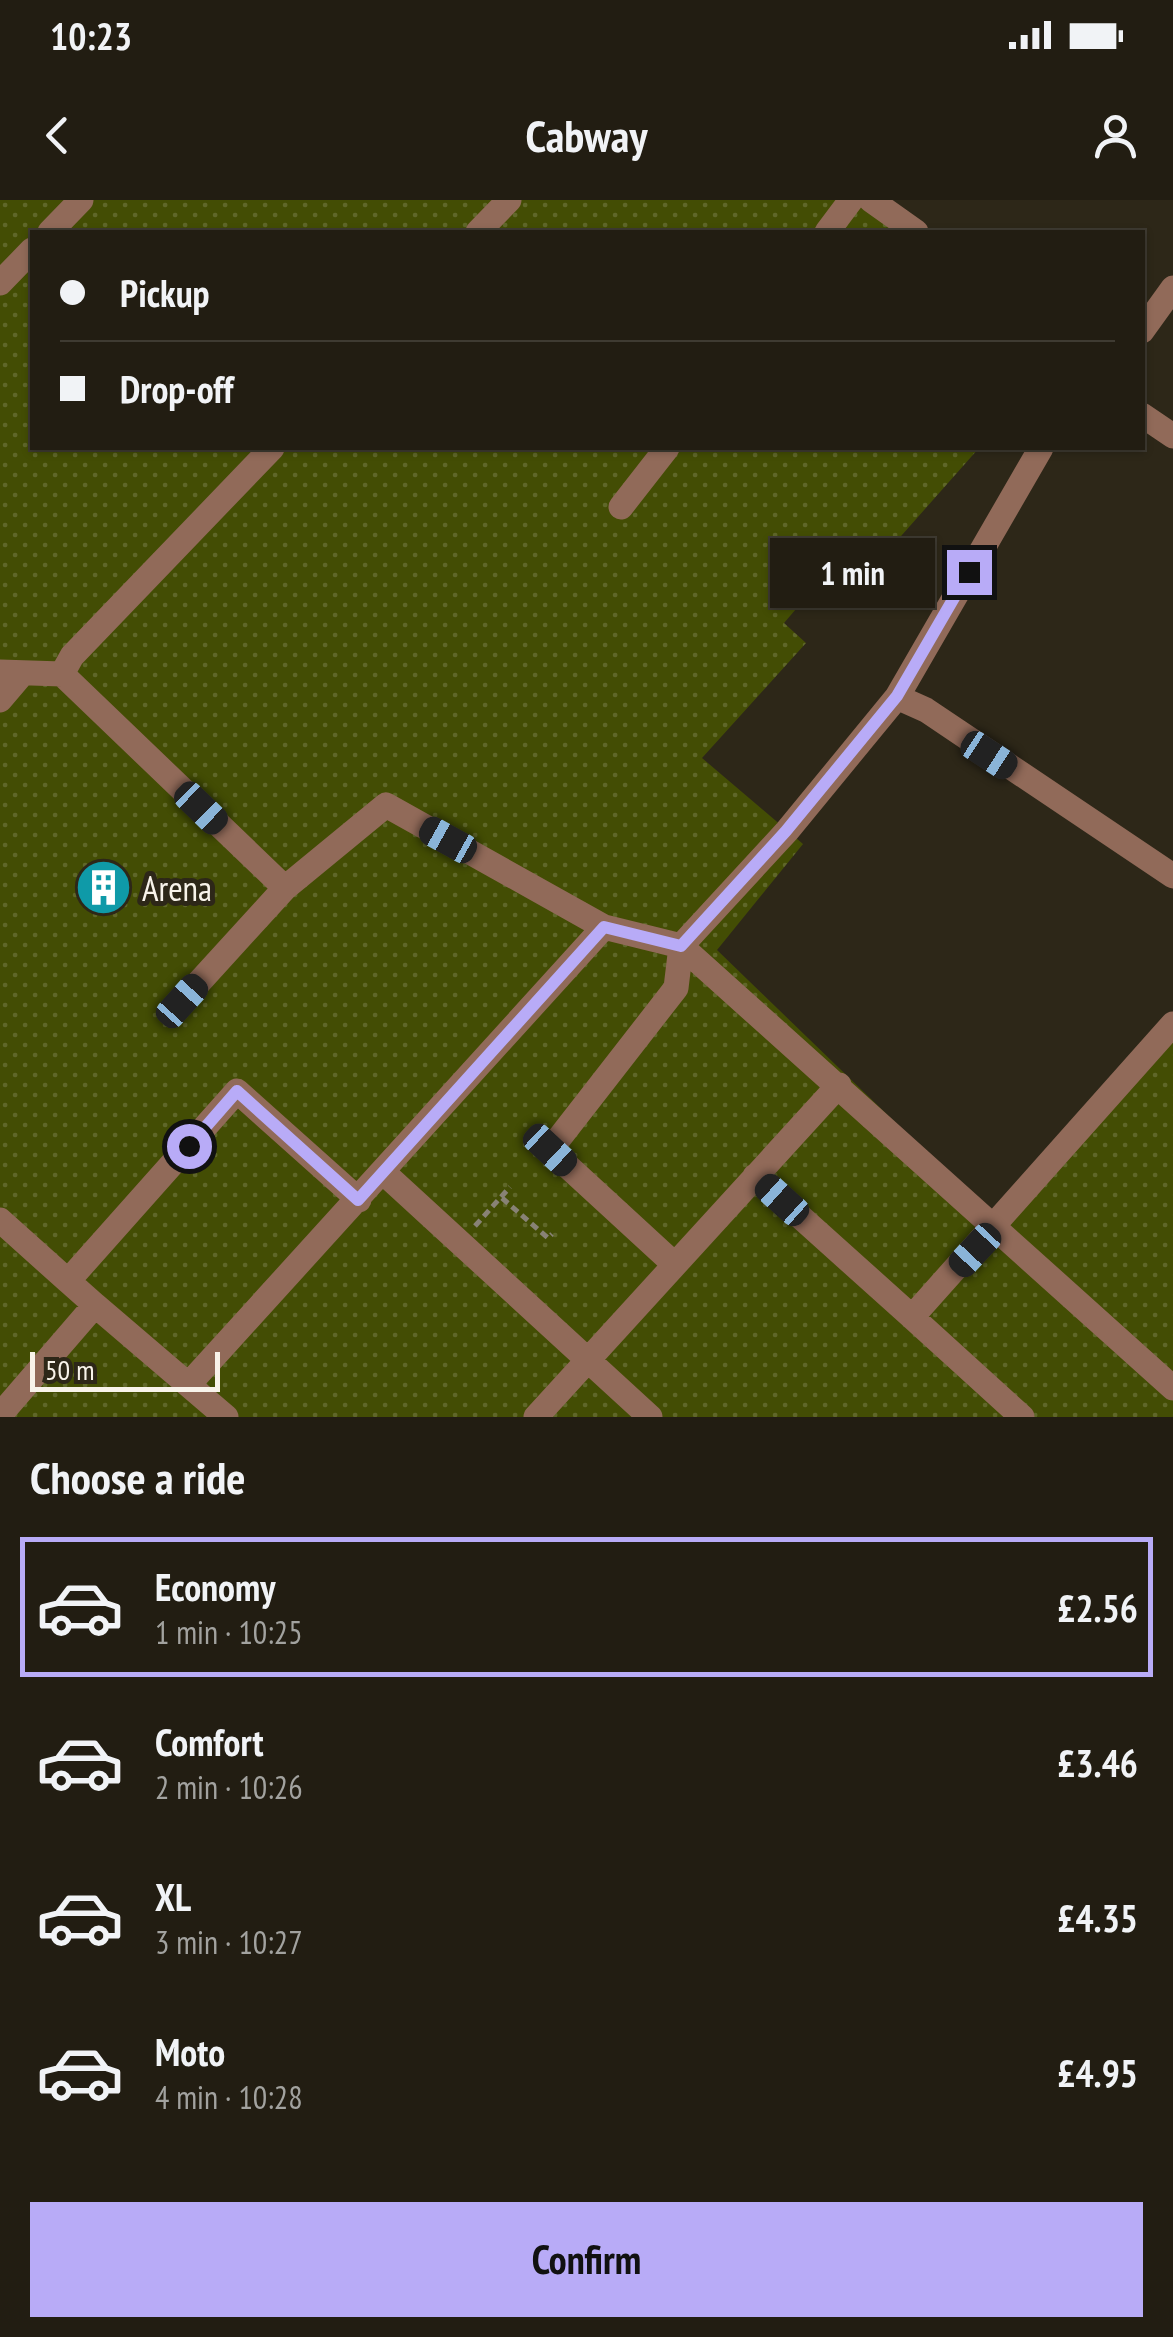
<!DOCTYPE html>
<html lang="en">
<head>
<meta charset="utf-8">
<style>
	:root { --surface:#221d12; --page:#2a261b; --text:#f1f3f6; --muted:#a2a29f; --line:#3f3b32; --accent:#b8abf7 }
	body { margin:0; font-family:"PT Sans Narrow",sans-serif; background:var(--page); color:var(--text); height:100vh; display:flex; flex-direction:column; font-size:38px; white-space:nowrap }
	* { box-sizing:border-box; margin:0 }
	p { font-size:32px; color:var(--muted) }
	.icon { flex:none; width:55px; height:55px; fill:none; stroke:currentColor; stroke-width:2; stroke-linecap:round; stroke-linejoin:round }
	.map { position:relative; height:1217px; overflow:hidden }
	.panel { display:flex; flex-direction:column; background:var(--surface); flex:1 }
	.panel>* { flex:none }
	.top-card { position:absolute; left:30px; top:30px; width:1115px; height:220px; border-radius:0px; box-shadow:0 2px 8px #0004,0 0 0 2px var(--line); display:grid; align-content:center; height:220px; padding:0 30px; background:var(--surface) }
	.scale { position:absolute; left:30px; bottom:25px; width:190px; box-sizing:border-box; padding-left:10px; border:5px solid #f8f3ea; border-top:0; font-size:28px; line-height:35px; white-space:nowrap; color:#f8f3ea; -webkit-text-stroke:8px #2d2718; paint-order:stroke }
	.end { position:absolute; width:45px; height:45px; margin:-22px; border:12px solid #b8abf7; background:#111; box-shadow:0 0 0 5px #111 }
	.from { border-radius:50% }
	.bubble { position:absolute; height:70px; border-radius:0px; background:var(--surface); box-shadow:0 2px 8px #0004,0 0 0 2px var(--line); font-size:32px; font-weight:700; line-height:70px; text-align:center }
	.car { position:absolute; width:30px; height:60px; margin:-30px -15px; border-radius:12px; box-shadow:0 0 8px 2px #0007; background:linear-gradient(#222 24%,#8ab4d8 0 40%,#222 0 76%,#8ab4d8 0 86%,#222 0) }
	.top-card b { display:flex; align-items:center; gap:35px; height:95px; font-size:38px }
	.top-card b+b { border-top:2px solid var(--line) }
	.top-card i { width:25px; height:25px; background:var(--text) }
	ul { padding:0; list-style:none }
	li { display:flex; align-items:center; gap:30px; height:140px; margin:0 20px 15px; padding:0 10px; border:5px solid transparent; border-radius:0px }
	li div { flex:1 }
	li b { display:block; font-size:38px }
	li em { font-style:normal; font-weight:700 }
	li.on { border-color:var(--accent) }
	li>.icon { width:90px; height:90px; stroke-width:1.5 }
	h2 { padding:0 30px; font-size:45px; line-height:120px }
	.primary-button { display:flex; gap:20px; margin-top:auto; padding:20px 30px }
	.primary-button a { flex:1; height:115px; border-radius:0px; background:var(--accent); color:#111; font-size:40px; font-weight:700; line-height:115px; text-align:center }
	.status { display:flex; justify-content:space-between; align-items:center; height:70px; padding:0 50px; background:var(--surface); direction:ltr }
	.status svg { height:28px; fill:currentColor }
	header { display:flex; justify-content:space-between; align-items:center; height:130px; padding:0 30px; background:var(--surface); font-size:45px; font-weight:700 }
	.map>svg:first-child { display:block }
	.grass { fill:url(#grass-dots) }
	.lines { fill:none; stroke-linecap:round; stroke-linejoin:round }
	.path { stroke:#888276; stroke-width:5; stroke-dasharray:8 5; stroke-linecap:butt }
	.minor { stroke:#916a59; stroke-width:25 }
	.route { stroke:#b8abf7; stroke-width:12 }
	.labels { text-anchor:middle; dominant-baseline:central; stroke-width:10; stroke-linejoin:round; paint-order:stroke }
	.poi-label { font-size:35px; fill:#f8f3ea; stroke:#2d2718; text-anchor:start }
</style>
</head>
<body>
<div class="status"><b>10:23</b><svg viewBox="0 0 49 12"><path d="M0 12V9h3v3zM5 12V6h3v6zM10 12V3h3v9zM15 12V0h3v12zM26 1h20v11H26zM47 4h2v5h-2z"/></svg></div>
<header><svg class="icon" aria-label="back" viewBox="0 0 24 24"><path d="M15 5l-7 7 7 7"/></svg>Cabway<svg class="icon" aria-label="person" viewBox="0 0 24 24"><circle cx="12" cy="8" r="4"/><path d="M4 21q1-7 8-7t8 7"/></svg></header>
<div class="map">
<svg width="1173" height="1217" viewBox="0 0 1173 1217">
	<defs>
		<pattern id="grass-dots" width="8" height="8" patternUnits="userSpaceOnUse" patternTransform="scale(2.5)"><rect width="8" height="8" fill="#434d04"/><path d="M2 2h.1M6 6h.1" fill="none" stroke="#5f6729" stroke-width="1.8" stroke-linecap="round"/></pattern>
	</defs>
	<rect width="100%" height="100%" fill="#2d2718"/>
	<path class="grass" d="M0,0h870l38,32h-876v216h947l-116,131 -24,-20 -55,64 22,20 -104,115 101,86 -86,106 275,266 181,-191v392h-1173z"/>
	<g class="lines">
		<path class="path" d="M502,998l46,40 4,-4
			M475,1026l35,-39"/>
		<path class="minor" d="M871,0l45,32
			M50,32l31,-32
			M478,32l31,-32
			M827,32l24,-32
			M0,83l32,-33
			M1142,131l31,-43
			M1142,215l31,21
			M272,248l-200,208 -10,18 223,214 101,-83 218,122 77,19 492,442
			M621,307l46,-59
			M0,472l62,2
			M897,497l29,13 247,166
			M0,500l23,-27
			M182,801l103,-113
			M384,973l266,244
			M755,976l157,141 261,-293
			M0,1020l68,61
			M674,1064l-124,-114 126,-162 5,-42 106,-115 110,-134 144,-249
			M95,1105l-27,-24 169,-190 122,109
			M912,1117l110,100
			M189,1184l415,-457
			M0,1215l95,-110 131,112
			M536,1217l303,-332"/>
	</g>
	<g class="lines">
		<path class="route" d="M189,946l48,-55 121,109 246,-273 77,19 105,-115 111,-135 72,-124"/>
	</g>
	<defs>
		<symbol id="building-disc" viewBox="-11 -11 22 22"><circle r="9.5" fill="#0f9aa8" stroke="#2d2718"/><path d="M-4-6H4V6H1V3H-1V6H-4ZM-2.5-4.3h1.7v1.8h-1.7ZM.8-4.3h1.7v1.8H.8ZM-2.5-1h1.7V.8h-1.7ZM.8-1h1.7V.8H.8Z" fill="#fff"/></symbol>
	</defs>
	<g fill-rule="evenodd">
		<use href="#building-disc" x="72" y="656" width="63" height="63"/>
	</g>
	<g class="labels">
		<g class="poi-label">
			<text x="142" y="688">Arena</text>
		</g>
	</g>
</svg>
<div class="scale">50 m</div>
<i class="end from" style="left:189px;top:946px"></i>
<i class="end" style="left:969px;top:372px"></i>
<div class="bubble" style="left:770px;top:338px;width:165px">1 min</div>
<i class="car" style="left:989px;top:555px;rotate:123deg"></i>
<i class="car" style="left:201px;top:608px;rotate:134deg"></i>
<i class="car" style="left:448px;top:640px;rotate:299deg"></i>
<i class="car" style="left:182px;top:801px;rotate:42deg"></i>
<i class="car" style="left:550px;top:950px;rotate:133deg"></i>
<i class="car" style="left:782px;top:1000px;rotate:312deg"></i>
<i class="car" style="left:975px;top:1050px;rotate:223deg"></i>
<div class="top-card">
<b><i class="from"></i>Pickup</b>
<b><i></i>Drop-off</b>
</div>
</div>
<section class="panel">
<h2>Choose a ride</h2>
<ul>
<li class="on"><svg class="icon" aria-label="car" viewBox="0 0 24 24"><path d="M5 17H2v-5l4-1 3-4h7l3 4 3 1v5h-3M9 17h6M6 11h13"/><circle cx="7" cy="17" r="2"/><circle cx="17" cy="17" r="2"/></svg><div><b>Economy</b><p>1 min · 10:25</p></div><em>£2.56</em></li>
<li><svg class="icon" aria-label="car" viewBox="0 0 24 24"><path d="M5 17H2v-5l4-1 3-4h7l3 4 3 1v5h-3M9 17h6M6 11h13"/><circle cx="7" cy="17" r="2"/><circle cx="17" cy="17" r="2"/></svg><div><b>Comfort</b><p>2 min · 10:26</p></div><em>£3.46</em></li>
<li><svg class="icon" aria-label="car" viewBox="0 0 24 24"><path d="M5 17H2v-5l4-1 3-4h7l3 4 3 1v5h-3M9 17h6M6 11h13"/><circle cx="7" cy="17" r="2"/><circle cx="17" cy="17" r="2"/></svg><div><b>XL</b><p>3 min · 10:27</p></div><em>£4.35</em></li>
<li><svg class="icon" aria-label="car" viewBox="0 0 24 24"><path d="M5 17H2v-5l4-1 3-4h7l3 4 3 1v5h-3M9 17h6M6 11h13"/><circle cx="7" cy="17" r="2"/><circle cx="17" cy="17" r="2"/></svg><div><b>Moto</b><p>4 min · 10:28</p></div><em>£4.95</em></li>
</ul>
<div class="primary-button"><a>Confirm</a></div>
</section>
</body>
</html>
